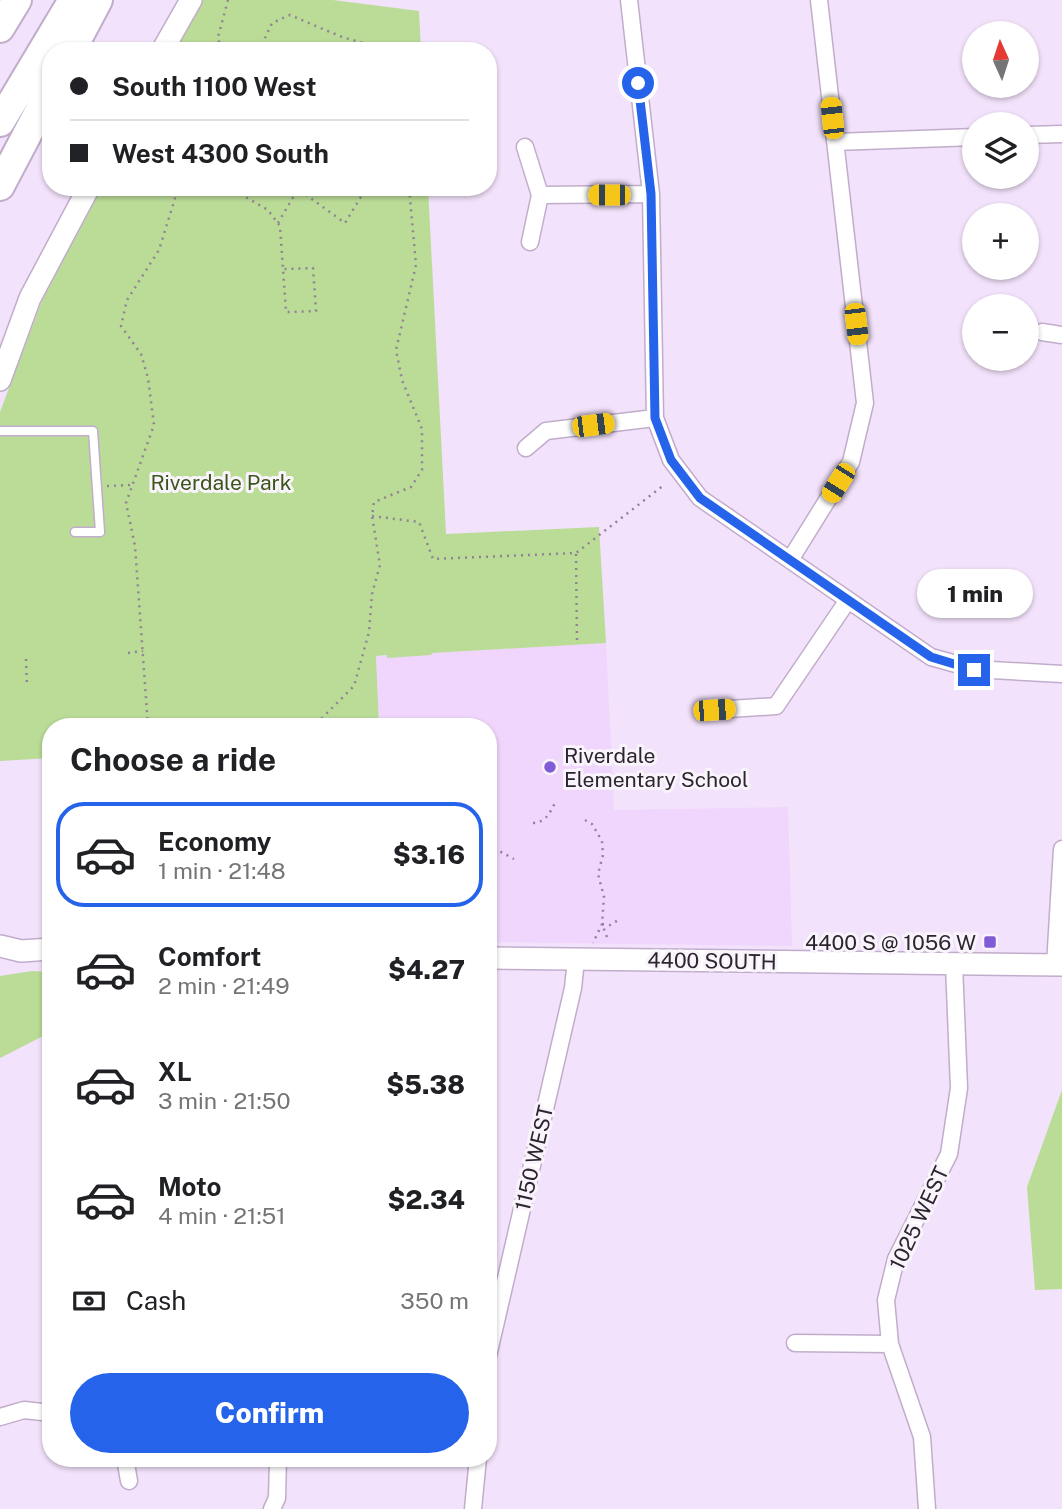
<!DOCTYPE html>
<html lang="en">
<head>
<meta charset="utf-8">
<style>
	:root { --surface:#fff; --page:#f2f2f2; --text:#202124; --muted:#757577; --line:#e0e0e0; --accent:#2563eb }
	body { margin:0; font-family:"Public Sans",sans-serif; background:var(--page); color:var(--text); height:100vh; display:flex; flex-direction:column; font-size:26px; white-space:nowrap }
	* { box-sizing:border-box; margin:0 }
	p { font-size:23px; color:var(--muted) }
	.icon { flex:none; width:38px; height:38px; fill:none; stroke:currentColor; stroke-width:2; stroke-linecap:round; stroke-linejoin:round }
	.map { position:relative; flex:1; overflow:hidden }
	.sheet { position:absolute; left:42px; top:718px; width:455px; height:749px; display:flex; flex-direction:column; background:var(--surface); border-radius:28px; box-shadow:0 2px 5px #0004 }
	.sheet>* { flex:none }
	.top-card { position:absolute; left:42px; top:42px; width:455px; height:154px; border-radius:28px; box-shadow:0 2px 5px #0004; display:grid; align-content:center; height:154px; padding:0 28px; background:var(--surface) }
	.needle { width:46px; rotate:357deg }
	.fabs { position:absolute; left:962px; top:21px; display:grid; gap:14px }
	.fabs a { display:grid; place-items:center; width:77px; height:77px; border-radius:50%; background:var(--surface); box-shadow:0 2px 5px #0004; font-size:35px }
	.end { position:absolute; width:32px; height:32px; margin:-16px; border:9px solid #2563eb; background:#fff; box-shadow:0 0 0 4px #fff }
	.from { border-radius:50% }
	.bubble { position:absolute; height:49px; border-radius:24px; background:var(--surface); box-shadow:0 2px 5px #0004; font-size:23px; font-weight:800; line-height:49px; text-align:center }
	.car { position:absolute; width:21px; height:42px; margin:-21px -10px; border-radius:9px; box-shadow:0 0 5px 2px #0007; background:linear-gradient(#f5c518 24%,#345 0 40%,#f5c518 0 76%,#345 0 86%,#f5c518 0) }
	.top-card b { display:flex; align-items:center; gap:24px; height:66px; font-size:26px }
	.top-card b+b { border-top:2px solid var(--line) }
	.top-card i { width:18px; height:18px; background:var(--text) }
	ul { padding:0; list-style:none }
	li { display:flex; align-items:center; gap:21px; height:105px; margin:0 14px 10px; padding:0 14px; border:4px solid transparent; border-radius:28px }
	li div { flex:1 }
	li b { display:block; font-size:26px }
	li em { font-style:normal; font-weight:800 }
	li.current { border-color:var(--accent) }
	li>.icon { width:63px; height:63px; stroke-width:1.5 }
	h2 { padding:0 28px; font-size:32px; line-height:84px }
	.pay { display:flex; align-items:center; gap:18px; height:77px; padding:0 28px; font-size:26px }
	.pay p { margin-inline-start:auto }
	.primary-button { display:flex; gap:14px; margin-top:auto; padding:14px 28px }
	.primary-button a { flex:1; height:80px; border-radius:42px; background:var(--accent); color:#fff; font-size:28px; font-weight:800; line-height:80px; text-align:center }
	.map>svg:first-child { display:block }
	.built { fill:#f0d6fc }
	.green { fill:#badc96 }
	.lines { fill:none; stroke-linecap:round; stroke-linejoin:round }
	.lane-casing { stroke:#c1adcb; stroke-width:11 }
	.street-casing { stroke:#c1adcb; stroke-width:19 }
	.secondary-casing { stroke:#c1adcb; stroke-width:24 }
	.highway-casing { stroke:#c1adcb; stroke-width:32 }
	.path { stroke:#918496; stroke-width:2.5; stroke-dasharray:2 5; stroke-linecap:butt }
	.lane { stroke:#fff; stroke-width:8 }
	.street { stroke:#fff; stroke-width:16 }
	.secondary { stroke:#fff; stroke-width:21 }
	.highway { stroke:#fff; stroke-width:28 }
	.route { stroke:#2563eb; stroke-width:9 }
	.poi-dot { fill:#815cd6; stroke:#f9f4fb; stroke-width:2.5 }
	.labels { text-anchor:middle; dominant-baseline:central; stroke-width:6; stroke-linejoin:round; paint-order:stroke }
	.park-label { font-size:21px; fill:#3b5419; stroke:#f9f4fb }
	.poi-label { font-size:21px; fill:#2c242f; stroke:#f9f4fb; text-anchor:start }
	.street-label { font-size:21px; fill:#2c242f; stroke:#f9f4fb }
</style>
</head>
<body>
<div class="map">
<svg width="1062" height="1509" viewBox="0 0 1062 1509">
	<rect width="100%" height="100%" fill="#f3e2fb"/>
	<path class="built" d="M606,643l8,167 174,-3 4,139 -304,-4v-216h-109l-3,-70z"/>
	<path class="green" d="M194,0h139l86,11 2,40h-253z
		M99,187h329l18,347 153,-7 7,116 -174,10 -1,2 -44,3v-3l-11,1 3,70h-328v32l-51,3v-349l41,-109z
		M32,971l19,1v60l-51,26v-82z
		M1062,1090v199l-27,1 -8,-103z"/>
	<g class="lines">
		<defs>
			<path id="lane" d="M0,431h93l7,101h-25"/>
			<path id="street" d="M629,0l22,194 4,224 16,42 29,38 231,159 43,12 88,5
				M1027,135l35,-1
				M835,142l140,-5
				M525,147l15,48 -10,47
				M540,195l111,-1
				M1042,332l20,3
				M526,448l20,-17 109,-13
				M790,560l61,-98 14,-59 -46,-403
				M714,710l62,-4 72,-106
				M1055,965l7,-116
				M795,1343l95,1
				M488,1356l85,-368 3,-28
				M0,1417l24,-7 27,3
				M125,1458l4,23
				M272,1509l5,-11 1,-40
				M473,1509l5,-51
				M927,1509l-5,-72 -32,-93 -4,-44 10,-41 53,-105 10,-66 -5,-124"/>
			<path id="secondary" d="M162,51l29,-51
				M0,380l30,-82 59,-111
				M0,946l21,5 30,-2
				M488,958l574,7"/>
			<path id="highway" d="M0,28l17,-28
				M71,51l27,-51
				M0,122l73,-122
				M0,186l51,-97"/>
		</defs>
		<use href="#lane" class="lane-casing"/>
		<use href="#street" class="street-casing"/>
		<use href="#secondary" class="secondary-casing"/>
		<use href="#highway" class="highway-casing"/>
		<path class="path" d="M228,0l-10,37 2,10 8,4
			M259,51l13,-28 18,-8 52,22 49,14
			M488,149h12
			M228,187l40,23 12,16 6,86 30,-1 -3,-43 -30,1
			M278,223l20,-34 47,34 22,-36
			M107,486l24,-1
			M372,516l47,6 14,37 143,-6 88,-68
			M576,554l1,91
			M128,653l15,-2
			M26,659l1,27
			M148,726l-13,-180 -9,-43 28,-78 -6,-47 -7,-24 -20,-28 6,-26 32,-50 17,-55 4,-8
			M310,726l6,-2 38,-38 15,-54 3,-38 8,-29 -8,-49 2,-14 37,-15 11,-17v-41l-20,-49 -6,-30 20,-85 -7,-78
			M585,820l7,4 10,17 1,14 -5,19 6,23 -2,27 -9,19
			M533,823c13,-1 16,-9 22,-20
			M488,845l26,14
			M607,937l-5,-13 8,1 10,-6"/>
		<use href="#lane" class="lane"/>
		<use href="#street" class="street"/>
		<use href="#secondary" class="secondary"/>
		<use href="#highway" class="highway"/>
	</g>
	<g class="lines">
		<path class="route" d="M638,83l13,111 4,224 16,42 29,38 231,159 43,13"/>
	</g>
	<g class="poi-dot">
		<circle cx="550" cy="767" r="7"/>
		<rect x="983" y="935" width="14" height="14" rx="3.5"/>
	</g>
	<g class="labels">
		<g class="park-label">
			<text x="221" y="482">Riverdale Park</text>
		</g>
		<g class="poi-label">
			<text x="564" y="755">Riverdale<tspan x="564" dy="24">Elementary School</tspan></text>
			<text x="976" y="942" text-anchor="end">4400 S @ 1056 W</text>
		</g>
		<g class="street-label">
			<text transform="translate(712 961) rotate(1)">4400 SOUTH</text>
			<text transform="translate(534 1158) rotate(-77)">1150 WEST</text>
			<text transform="translate(919 1218) rotate(-65)">1025 WEST</text>
		</g>
	</g>
</svg>
<div class="fabs">
<a><svg class="needle" viewBox="-14 -14 28 28"><path d="M0-13l5 13h-10z" fill="#e53935"/><path d="M0 13l5-13h-10z" fill="#757577"/></svg></a>
<a><svg class="icon" aria-label="layers" viewBox="0 0 24 24"><path d="M12 4l9 5-9 5-9-5zM3 14l9 5 9-5"/></svg></a>
<a>+</a>
<a>−</a>
</div>
<i class="end from" style="left:638px;top:83px"></i>
<i class="end" style="left:974px;top:670px"></i>
<div class="bubble" style="left:917px;top:569px;width:116px">1 min</div>
<i class="car" style="left:832px;top:118px;rotate:354deg"></i>
<i class="car" style="left:609px;top:195px;rotate:270deg"></i>
<i class="car" style="left:856px;top:324px;rotate:173deg"></i>
<i class="car" style="left:593px;top:425px;rotate:83deg"></i>
<i class="car" style="left:838px;top:483px;rotate:212deg"></i>
<i class="car" style="left:714px;top:710px;rotate:86deg"></i>
<div class="top-card">
<b><i class="from"></i>South 1100 West</b>
<b><i></i>West 4300 South</b>
</div>
<section class="sheet">
<h2>Choose a ride</h2>
<ul>
<li class="current"><svg class="icon" aria-label="car" viewBox="0 0 24 24"><path d="M5 17H2v-5l4-1 3-4h7l3 4 3 1v5h-3M9 17h6M6 11h13"/><circle cx="7" cy="17" r="2"/><circle cx="17" cy="17" r="2"/></svg><div><b>Economy</b><p>1 min · 21:48</p></div><em>$3.16</em></li>
<li><svg class="icon" aria-label="car" viewBox="0 0 24 24"><path d="M5 17H2v-5l4-1 3-4h7l3 4 3 1v5h-3M9 17h6M6 11h13"/><circle cx="7" cy="17" r="2"/><circle cx="17" cy="17" r="2"/></svg><div><b>Comfort</b><p>2 min · 21:49</p></div><em>$4.27</em></li>
<li><svg class="icon" aria-label="car" viewBox="0 0 24 24"><path d="M5 17H2v-5l4-1 3-4h7l3 4 3 1v5h-3M9 17h6M6 11h13"/><circle cx="7" cy="17" r="2"/><circle cx="17" cy="17" r="2"/></svg><div><b>XL</b><p>3 min · 21:50</p></div><em>$5.38</em></li>
<li><svg class="icon" aria-label="car" viewBox="0 0 24 24"><path d="M5 17H2v-5l4-1 3-4h7l3 4 3 1v5h-3M9 17h6M6 11h13"/><circle cx="7" cy="17" r="2"/><circle cx="17" cy="17" r="2"/></svg><div><b>Moto</b><p>4 min · 21:51</p></div><em>$2.34</em></li>
</ul>
<div class="pay"><svg class="icon" aria-label="cash" viewBox="0 0 24 24"><path d="M3 7h18v10H3z"/><circle cx="12" cy="12" r="2"/></svg>Cash<p>350 m</p></div>
<div class="primary-button"><a>Confirm</a></div>
</section>
</div>
</body>
</html>
